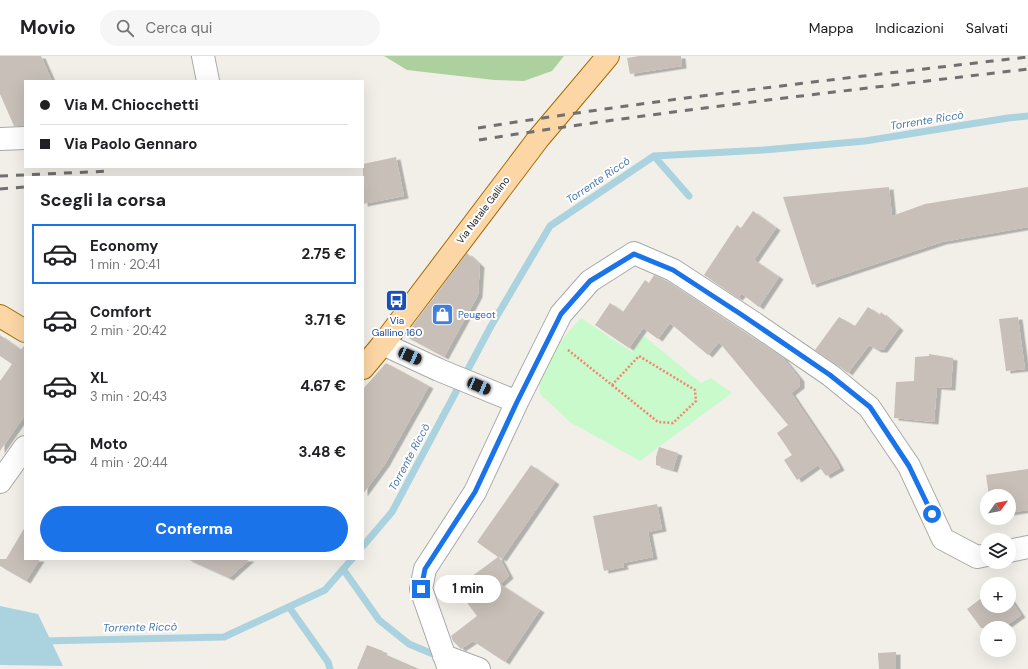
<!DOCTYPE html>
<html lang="it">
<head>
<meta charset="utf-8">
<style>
	:root { --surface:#fff; --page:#f6f6f6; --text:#202124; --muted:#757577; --line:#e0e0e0; --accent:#1a73e8 }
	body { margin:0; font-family:"DM Sans",sans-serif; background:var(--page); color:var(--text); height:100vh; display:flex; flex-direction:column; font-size:15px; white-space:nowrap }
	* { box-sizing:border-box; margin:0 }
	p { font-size:13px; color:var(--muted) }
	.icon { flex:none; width:22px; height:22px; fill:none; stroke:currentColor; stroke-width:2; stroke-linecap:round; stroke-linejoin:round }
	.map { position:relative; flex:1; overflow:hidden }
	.details { position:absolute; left:24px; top:120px; width:340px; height:384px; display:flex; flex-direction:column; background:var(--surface); border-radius:0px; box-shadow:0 4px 16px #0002 }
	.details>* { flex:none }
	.banner { position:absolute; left:24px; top:24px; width:340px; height:88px; border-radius:0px; box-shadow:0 4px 16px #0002; display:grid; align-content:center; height:88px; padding:0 16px; background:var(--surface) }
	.needle { width:26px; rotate:57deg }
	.controls { position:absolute; left:980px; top:433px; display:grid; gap:8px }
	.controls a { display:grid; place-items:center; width:36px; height:36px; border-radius:50%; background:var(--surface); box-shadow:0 4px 16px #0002; font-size:20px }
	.end { position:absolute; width:18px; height:18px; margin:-9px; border:5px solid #1a73e8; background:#fff; box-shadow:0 0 0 2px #fff }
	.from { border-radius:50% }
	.bubble { position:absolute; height:28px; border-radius:14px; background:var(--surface); box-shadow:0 4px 16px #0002; font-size:13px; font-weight:700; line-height:28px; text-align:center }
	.car { position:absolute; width:12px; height:24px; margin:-12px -6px; border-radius:5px; box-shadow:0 0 3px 1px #0007; background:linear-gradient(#222 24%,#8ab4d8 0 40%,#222 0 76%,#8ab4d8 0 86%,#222 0) }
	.banner b { display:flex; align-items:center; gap:14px; height:38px; font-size:15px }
	.banner b+b { border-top:1px solid var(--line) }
	.banner i { width:10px; height:10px; background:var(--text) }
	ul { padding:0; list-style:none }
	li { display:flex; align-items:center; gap:12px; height:60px; margin:0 8px 6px; padding:0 8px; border:2px solid transparent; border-radius:0px }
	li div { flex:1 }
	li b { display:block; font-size:15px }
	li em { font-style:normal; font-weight:700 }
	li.selected { border-color:var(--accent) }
	li>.icon { width:36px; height:36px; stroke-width:1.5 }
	h2 { padding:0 16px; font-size:18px; line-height:48px }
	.action { display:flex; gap:8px; margin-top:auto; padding:8px 16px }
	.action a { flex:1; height:46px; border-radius:24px; background:var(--accent); color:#fff; font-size:16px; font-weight:700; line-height:46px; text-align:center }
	header { display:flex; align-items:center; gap:24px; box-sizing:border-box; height:56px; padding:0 20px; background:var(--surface); border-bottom:1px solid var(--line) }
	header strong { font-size:19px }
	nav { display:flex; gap:22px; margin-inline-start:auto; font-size:14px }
	.search { width:280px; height:36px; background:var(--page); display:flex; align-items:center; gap:10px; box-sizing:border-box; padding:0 14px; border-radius:22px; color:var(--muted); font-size:15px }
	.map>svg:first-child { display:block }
	.forest { fill:#add19e }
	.park { fill:#c8facc }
	.water { fill:#aad3df }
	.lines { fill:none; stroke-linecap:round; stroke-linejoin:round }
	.stream { stroke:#aad3df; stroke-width:7 }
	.building { fill:#c7bfb8; filter:url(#shadow) }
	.minor-casing { stroke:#a9a9a9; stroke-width:24 }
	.major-casing { stroke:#a06b00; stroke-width:24 }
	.path { stroke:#fa8072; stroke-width:2.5; stroke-dasharray:2 2; stroke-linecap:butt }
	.minor { stroke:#fff; stroke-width:22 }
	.major { stroke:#fcd6a4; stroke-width:22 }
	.rail { stroke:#707070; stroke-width:3; stroke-dasharray:8 8; stroke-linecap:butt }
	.route { stroke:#1a73e8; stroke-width:5 }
	.labels { text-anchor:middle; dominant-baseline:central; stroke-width:4; stroke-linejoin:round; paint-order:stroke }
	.street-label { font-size:10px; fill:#222; stroke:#fff }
	.shop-label { font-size:10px; fill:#366cbe; stroke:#fff; text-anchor:start }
	.transit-label { font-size:10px; fill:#164399; stroke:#fff }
	.water-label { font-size:11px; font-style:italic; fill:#4a7aab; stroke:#fff }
</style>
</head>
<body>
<header>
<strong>Movio</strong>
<div class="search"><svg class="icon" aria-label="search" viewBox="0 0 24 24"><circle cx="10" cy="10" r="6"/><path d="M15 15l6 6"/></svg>Cerca qui</div>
<nav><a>Mappa</a><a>Indicazioni</a><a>Salvati</a></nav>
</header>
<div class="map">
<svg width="1028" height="613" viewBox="0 0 1028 613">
	<defs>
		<filter id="shadow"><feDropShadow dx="4.5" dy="2.5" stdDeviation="0" flood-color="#0004"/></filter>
	</defs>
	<rect width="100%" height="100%" fill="#f2efe9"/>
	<path class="forest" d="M384,0h180l-12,15 -28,10 -30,-1 -87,-10z"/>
	<path class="park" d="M581,262l51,34 12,-16 57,47 10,-5 21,15 -92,68 -70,-39 -30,-28 -2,-16 21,-35z"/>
	<path class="water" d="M0,550l38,8 25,52 -63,-1z"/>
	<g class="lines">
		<path class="stream" d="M654,100l35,40
			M363,490l29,-34 99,-186 59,-100 104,-70 110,-6 101,-9 143,-23 20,-2
			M343,513l36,51 30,24 31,13
			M289,551l39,55 2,7
			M42,585l182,-4 101,-47 27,-31"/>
	</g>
	<path class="building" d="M0,0h41l11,25h-27v45h-11l-14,-32z
		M639,0h42l1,10 -52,8 -3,-16z
		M396,101l8,39 -41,8v-40z
		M889,131l3,29 33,-12 103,-17v40l-86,15 -130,43 -29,-88z
		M753,155l23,17 -22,32 25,17 -20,30 -17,-13 -4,4 -34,-23 33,-50 4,3z
		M467,197l13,12 -2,30 -34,62 -39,-21z
		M654,219l13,6 115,76 18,22v7l-9,7 43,64 6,11 -14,8 -8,-11 -21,15 -13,-20 8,-5 -15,-22 11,-8 -69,-83 -11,13 -38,-32 -12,16 -15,-11 -14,20 -34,-23 15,-22 13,9 22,-32 4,3z
		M868,251l12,8 1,-3 18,16 -16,22h-6l-8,-5 -21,28 -11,-8 -22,-15 24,-33 16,9z
		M1018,261l7,52 -19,2 -7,-52z
		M0,279l21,15 4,-6v71l-25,36v-70l12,-17 -12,-8z
		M929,298l24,4 -2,30 -14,-1 -3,35 -40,-4 2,-36 18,-1 1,-24 14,-1z
		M386,307l43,23 -44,78 -22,30v-105z
		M659,391l19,6 -5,17 -17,-5v-8z
		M531,409l24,17 -53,77 -3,-2 10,19 -9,8 40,26 -35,52 -32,-21 -12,8 -8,-8 -2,-5 26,-20 -21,-28 42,-31 -21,-15z
		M1028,413v41l-19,3v-17h-20l-3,-21z
		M657,448l5,25 -14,3 5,25 -30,6 1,4 -20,4 -11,-55z
		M25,471v32h15l-14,22 -26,-15v-7h6z
		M187,503h63l-21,19z
		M987,538v12h22v-9l12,18 -18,13h-22l-14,-19z
		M367,589l16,6 -1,2 37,16h-62z
		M896,596v17h-17l-1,-16z"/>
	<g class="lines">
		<defs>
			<path id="minor" d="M203,0l5,25
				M0,83l25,-1
				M383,288l56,26 78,32
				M0,426l25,-35
				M1009,495l19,-4
				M444,600l35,13
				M449,613l-28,-80 4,-20 50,-77 42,-90 44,-88 29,-33 44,-28 39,17 81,53 76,52 39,32 40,59 34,73 34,18 10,-2"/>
			<path id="major" d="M0,260l25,15
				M363,312l20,-24 155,-205 70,-83"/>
		</defs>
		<use href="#minor" class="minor-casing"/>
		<use href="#major" class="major-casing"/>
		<path class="path" d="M568,294l44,35 27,-29 56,34 1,11 -23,22 -15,-1 -46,-37"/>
		<use href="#minor" class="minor"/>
		<use href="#major" class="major"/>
		<path class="rail" d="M478,72c182,-29 366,-50 550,-71
			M479,84c182,-29 366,-49 549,-71
			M0,120l111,-5
			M0,133l25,-2"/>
	</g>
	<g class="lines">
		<path class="route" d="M421,533l4,-20 50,-77 42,-90 44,-88 29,-33 44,-27 39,16 69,45 88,60 40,32 39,59 23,48"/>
	</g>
	<defs>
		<symbol id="bus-square" viewBox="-11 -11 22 22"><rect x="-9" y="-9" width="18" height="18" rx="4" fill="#1a4fb4" stroke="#fff"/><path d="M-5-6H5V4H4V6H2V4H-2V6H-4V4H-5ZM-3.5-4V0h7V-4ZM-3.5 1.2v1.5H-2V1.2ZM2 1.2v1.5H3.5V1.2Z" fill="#fff"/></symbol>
		<symbol id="shop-square" viewBox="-11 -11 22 22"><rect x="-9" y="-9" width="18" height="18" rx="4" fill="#3f7fe0" stroke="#fff"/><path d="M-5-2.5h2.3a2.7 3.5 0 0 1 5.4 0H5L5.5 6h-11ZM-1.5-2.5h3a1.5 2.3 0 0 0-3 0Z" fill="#fff"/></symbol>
	</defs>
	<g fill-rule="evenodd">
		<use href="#bus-square" x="384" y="232" width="25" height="25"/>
		<use href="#shop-square" x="430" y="246" width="25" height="25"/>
	</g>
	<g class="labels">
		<g class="street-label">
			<text transform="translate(483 154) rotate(-53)">Via Natale Gallino</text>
		</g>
		<g class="shop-label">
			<text x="458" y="258">Peugeot</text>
		</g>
		<g class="transit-label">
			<text x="397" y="264">Via<tspan x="397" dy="12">Gallino 160</tspan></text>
		</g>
		<g class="water-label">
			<text transform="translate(927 64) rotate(-9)">Torrente Riccò</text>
			<text transform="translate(598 124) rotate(-34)">Torrente Riccò</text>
			<text transform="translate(409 401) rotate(-62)">Torrente Riccò</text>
			<text transform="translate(140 571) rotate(-1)">Torrente Riccò</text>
		</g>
	</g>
</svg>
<div class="controls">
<a><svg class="needle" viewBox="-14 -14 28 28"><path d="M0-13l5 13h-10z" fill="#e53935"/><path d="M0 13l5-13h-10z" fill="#757577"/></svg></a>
<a><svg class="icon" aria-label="layers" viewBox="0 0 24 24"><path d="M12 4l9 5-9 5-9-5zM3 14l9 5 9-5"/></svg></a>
<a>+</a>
<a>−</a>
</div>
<i class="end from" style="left:932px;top:458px"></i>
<i class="end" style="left:421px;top:533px"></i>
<div class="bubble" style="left:435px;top:519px;width:66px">1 min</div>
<i class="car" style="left:410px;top:300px;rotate:114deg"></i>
<i class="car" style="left:479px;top:330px;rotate:113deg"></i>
<div class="banner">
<b><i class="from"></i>Via M. Chiocchetti</b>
<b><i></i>Via Paolo Gennaro</b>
</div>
<section class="details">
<h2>Scegli la corsa</h2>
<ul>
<li class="selected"><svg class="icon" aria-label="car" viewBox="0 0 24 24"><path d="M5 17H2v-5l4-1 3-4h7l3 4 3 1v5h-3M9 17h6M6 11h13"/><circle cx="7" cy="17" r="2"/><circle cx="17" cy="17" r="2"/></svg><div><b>Economy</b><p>1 min · 20:41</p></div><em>2.75 €</em></li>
<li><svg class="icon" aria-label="car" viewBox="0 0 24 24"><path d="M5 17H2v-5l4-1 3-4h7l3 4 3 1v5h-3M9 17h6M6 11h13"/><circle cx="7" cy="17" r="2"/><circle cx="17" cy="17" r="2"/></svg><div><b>Comfort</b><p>2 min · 20:42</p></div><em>3.71 €</em></li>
<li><svg class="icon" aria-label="car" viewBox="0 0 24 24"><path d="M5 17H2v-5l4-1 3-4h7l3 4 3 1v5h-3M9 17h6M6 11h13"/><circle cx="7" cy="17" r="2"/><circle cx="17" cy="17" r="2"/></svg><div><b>XL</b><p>3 min · 20:43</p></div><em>4.67 €</em></li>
<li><svg class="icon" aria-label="car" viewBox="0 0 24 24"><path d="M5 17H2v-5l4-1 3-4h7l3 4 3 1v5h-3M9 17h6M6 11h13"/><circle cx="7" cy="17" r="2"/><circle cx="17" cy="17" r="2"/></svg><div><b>Moto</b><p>4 min · 20:44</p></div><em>3.48 €</em></li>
</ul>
<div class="action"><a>Conferma</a></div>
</section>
</div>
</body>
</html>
